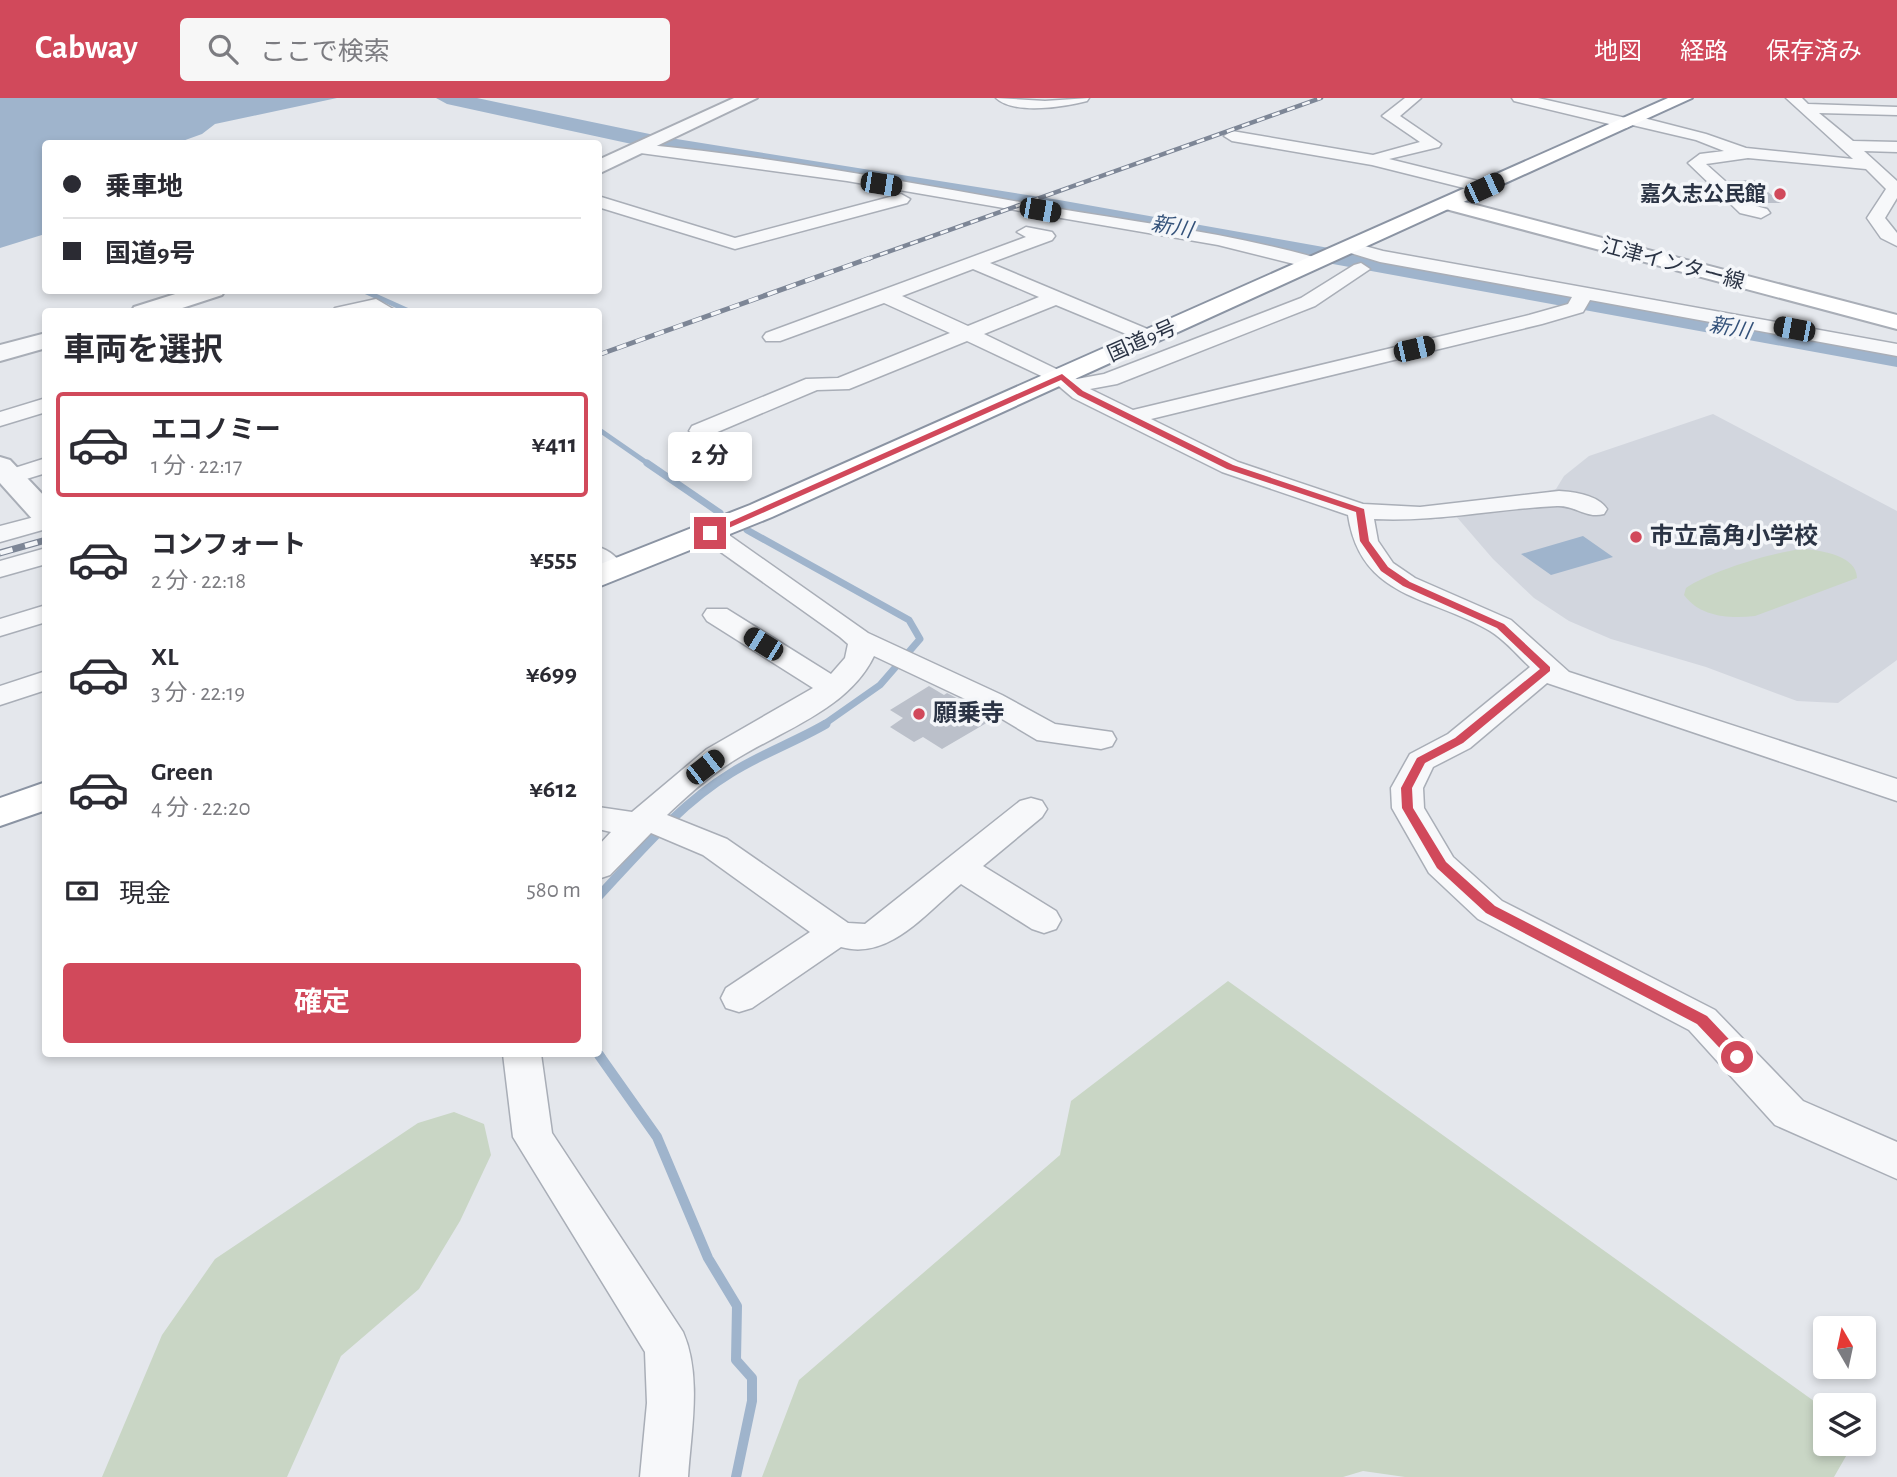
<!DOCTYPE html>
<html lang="ja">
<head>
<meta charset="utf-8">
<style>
	:root { --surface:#fff; --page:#f7f7f7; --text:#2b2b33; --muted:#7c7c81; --line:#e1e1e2; --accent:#d1495b }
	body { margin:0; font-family:"Alegreya Sans","Noto Sans JP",sans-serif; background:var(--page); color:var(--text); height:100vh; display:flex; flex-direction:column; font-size:26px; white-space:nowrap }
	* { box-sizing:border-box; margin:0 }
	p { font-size:23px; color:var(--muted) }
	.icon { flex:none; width:38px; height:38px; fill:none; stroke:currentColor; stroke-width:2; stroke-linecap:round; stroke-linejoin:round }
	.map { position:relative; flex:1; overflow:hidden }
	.details { position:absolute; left:42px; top:210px; width:560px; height:749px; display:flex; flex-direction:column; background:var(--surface); border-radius:7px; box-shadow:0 4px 10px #0003 }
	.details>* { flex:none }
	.top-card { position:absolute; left:42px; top:42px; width:560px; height:154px; border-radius:7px; box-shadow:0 4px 10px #0003; display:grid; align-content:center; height:154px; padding:0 21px; background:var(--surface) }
	.needle { width:46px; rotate:351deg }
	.buttons { position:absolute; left:1813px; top:1218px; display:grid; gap:14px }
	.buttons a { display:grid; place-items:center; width:63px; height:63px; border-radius:7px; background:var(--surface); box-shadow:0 4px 10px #0003; font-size:35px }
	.end { position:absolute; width:32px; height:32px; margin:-16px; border:9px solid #d1495b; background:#fff; box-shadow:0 0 0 4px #fff }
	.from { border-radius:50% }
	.bubble { position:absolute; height:49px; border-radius:7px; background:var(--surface); box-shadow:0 4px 10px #0003; font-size:23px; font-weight:700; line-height:49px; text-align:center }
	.car { position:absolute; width:21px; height:42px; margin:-21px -10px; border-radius:9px; box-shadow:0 0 5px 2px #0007; background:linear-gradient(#222 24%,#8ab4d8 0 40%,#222 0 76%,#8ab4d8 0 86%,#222 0) }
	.top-card b { display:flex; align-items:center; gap:24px; height:66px; font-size:26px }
	.top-card b+b { border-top:2px solid var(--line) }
	.top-card i { width:18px; height:18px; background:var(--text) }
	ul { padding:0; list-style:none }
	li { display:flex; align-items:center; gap:21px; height:105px; margin:0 14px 10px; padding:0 7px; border:4px solid transparent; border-radius:7px }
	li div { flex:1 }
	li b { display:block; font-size:26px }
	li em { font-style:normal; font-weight:700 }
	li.selected { border-color:var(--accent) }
	li>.icon { width:63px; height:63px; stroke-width:1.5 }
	h2 { padding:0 21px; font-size:32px; line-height:84px }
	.pay { display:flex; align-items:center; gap:18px; height:77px; padding:0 21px; font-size:26px }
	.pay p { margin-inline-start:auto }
	.primary-button { display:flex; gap:14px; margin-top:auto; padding:14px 21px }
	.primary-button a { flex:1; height:80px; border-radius:7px; background:var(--accent); color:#fff; font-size:28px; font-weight:700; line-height:80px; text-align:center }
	header { display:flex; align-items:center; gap:42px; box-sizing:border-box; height:98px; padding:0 35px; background:var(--accent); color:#fff }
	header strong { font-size:33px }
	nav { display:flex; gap:38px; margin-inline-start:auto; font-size:24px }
	.search { width:490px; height:63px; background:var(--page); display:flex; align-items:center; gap:18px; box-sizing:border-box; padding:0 24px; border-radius:7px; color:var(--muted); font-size:26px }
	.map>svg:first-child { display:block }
	.built { fill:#d2d6de }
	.green { fill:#c9d6c5 }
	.water { fill:#9fb4cc }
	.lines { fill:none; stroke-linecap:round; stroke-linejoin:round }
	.stream-far3 { stroke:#9fb4cc; stroke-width:5 }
	.stream-far2 { stroke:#9fb4cc; stroke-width:7 }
	.stream-far1 { stroke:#9fb4cc; stroke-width:9 }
	.stream { stroke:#9fb4cc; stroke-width:10 }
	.river { fill:#9fb4cc; fill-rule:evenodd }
	.building { fill:#bbc0ca }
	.minor-casing { stroke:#a9aeb7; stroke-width:3 }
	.tertiary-casing { stroke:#a9aeb7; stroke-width:4 }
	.secondary-casing { stroke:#a9aeb7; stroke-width:4 }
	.trunk-casing { stroke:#8b94a3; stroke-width:4 }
	.minor { fill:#f7f8fa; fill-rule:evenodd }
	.tertiary { fill:#f7f8fa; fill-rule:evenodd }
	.secondary { fill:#fff; fill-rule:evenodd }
	.trunk { fill:#fff; fill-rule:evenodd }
	.rail-far2-casing { stroke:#7d8696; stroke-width:4.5 }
	.rail-far1-casing { stroke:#7d8696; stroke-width:5 }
	.rail-casing { stroke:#7d8696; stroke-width:7 }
	.rail-far2 { stroke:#f4f6f9; stroke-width:2.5; stroke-dasharray:8; stroke-linecap:butt }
	.rail-far1 { stroke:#f4f6f9; stroke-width:3.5; stroke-dasharray:10; stroke-linecap:butt }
	.rail { stroke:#f4f6f9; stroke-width:4.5; stroke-dasharray:13; stroke-linecap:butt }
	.route { fill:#d1495b }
	.poi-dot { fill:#d1495b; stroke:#f4f6f9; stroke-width:2.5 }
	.labels { text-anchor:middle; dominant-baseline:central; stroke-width:7; stroke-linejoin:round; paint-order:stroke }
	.far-poi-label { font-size:21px; font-weight:bold; fill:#2b3445; stroke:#f4f6f9; text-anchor:end }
	.far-water-label { font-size:21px; font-style:italic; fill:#34527a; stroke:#f4f6f9 }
	.far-street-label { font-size:21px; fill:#2b3445; stroke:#f4f6f9 }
	.poi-label { font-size:24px; font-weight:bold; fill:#2b3445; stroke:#f4f6f9; text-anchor:start }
</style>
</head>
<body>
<header>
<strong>Cabway</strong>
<div class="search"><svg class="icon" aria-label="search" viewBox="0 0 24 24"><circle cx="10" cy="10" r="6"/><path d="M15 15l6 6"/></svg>ここで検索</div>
<nav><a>地図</a><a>経路</a><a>保存済み</a></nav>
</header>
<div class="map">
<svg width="1897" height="1379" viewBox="0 0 1897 1379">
	<rect width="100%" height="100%" fill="#e4e7ec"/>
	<path class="built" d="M1713,316l184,97v149l-59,43 -41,-2 -91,-34 -95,-28 -42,-18 -35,-23 -41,-39 -38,-44 101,-26 8,-13 25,-20z"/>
	<path class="green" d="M1806,451c17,2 51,7 51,29l-102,38c-25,3 -55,1 -71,-21l2,-7c22,-16 92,-38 120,-39z
		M1228,883l597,428v35h28l-19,33h-429l-42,-6 -20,6h-581l37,-97 261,-225 11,-54z
		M454,1014l30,12 7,31 -31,66 -41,68 -78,67 -54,121h-185l60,-142 53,-76 203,-136z"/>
	<path class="water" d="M0,0h337l-122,26 -13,10 -25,9 -131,1 -1,90 -45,14z
		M1583,438l30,21 -62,18 -30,-21z"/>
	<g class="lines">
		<path class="stream-far3" d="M362,192l49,22
			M598,331l52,36"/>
		<path class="stream-far2" d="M647,365l73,50
			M747,432l162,90 11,19 -40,46 -57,40"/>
		<path class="stream-far1" d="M598,799c41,-44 82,-93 133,-124 30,-19 64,-31 95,-49
			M598,955l3,4"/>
		<path class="stream" d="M599,957l58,82 51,121 29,48 -1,54 16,18v23l-16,76"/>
		<path class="river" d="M436,0h41l187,39 395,63 838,149v18l-838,-153 -395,-63 -217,-47z"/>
	</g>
	<path class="building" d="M1727,82h27l27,23h-28z
		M929,588l15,9 3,-2 48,25 -53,31 -19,-12 -9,5 -24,-15 13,-9 -13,-8z"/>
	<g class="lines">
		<defs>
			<path id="minor" d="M996,0l49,3 44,-3 -2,3c-23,6 -73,14 -91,-3z
				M1405,0h16l-21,18 41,28 -2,3 -50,12 101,25 2,4 -2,4 -6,1 -112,-28 -140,-24 -8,-5 8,-5 141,24 47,-13 -38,-26z
				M1512,0h26l88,20 6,-3 74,19 40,14 107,11 -67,-61h16l6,6 89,3v8l-78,-2 34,28 44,1v10l-33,-1 33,30v17l-12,20 12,15v13l-16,-8 -14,-20 19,-29 -20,-20 -118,-11 -42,6 46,41 15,4 3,4 -9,5 -21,-5 -52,-50 12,-9 24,-3 -28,-11 -64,-15 -6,3 -112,-27z
				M639,46c140,13 277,40 415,64 90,15 179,26 267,51l2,4 -9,6 -96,-24 -371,-64 -214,-29 -2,-3z
				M901,96l9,5 -3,4 -172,46 -137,-42v-11l137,42z
				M1026,129l26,5 3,4 -3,4 -62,23 167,70 3,4 -3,4h-14l-87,-36 -72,29 93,45 27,-5 197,-76 53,-33 7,-2 9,6 -55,37 -198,78 -27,5 43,21 396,-95 39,-11 4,-7 -192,-35 -36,-11 -3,-4 9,-5 33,9 514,93v12l-307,-56 -7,12 -41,12 -391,95 87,43 125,42 57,3 139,-16c16,1 39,4 48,18l-3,5c-18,5 -29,-9 -47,-8 -63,3 -119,16 -183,13l4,22 15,22 22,15 96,42 58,52 328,107v22l-350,-118 -77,65 -37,19 -10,21 1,20 29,49 49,44 213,109 88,91 94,41v37l-122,-54 -86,-95 -211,-111 -49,-46 -37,-65 -1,-20 19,-34 38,-20 82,-67c-12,-11 -25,-27 -40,-36 -60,-36 -129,-31 -142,-116l-126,-43 -149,-74 -19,-16 -87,-41 -118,48 -32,1 -109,46 -8,2 -11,-7 3,-5 114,-47 32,-1 112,-45 -66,-30 -104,38h-14l-3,-4 3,-4 260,-96 -9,-5zM973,171l66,28 -71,29 -66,-30z
				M376,201l22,13h-66l3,-4z
				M46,300v14l-46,14v-14z
				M46,360v15l-36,11 -10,-4 2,-8z
				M46,416v15l-46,13v-16z
				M710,427l9,3 149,105 134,62 53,29 57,8 4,7 -4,7 -11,3 -64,-9 -55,-33 -108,-51c-26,54 -94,75 -141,105 -24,15 -46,35 -66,54l60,24 121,84 17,1 155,-123 11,-3 11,3 5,8 -5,8 -59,49 73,45 5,9 -5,9 -12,4 -12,-4 -71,-45c-34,28 -72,77 -120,63l-89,61 -13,4 -13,-4 -5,-10 5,-10 84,-56 -107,-77 -52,-22 -41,42 -12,4v-33l13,-14 -13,-3v-22l34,5 75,-63 106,-61 -106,-67 -4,-6 4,-6h20l104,65 14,-16 3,-14 -8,-7 -139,-99 -4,-5 4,-5z
				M598,449c12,3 22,13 29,23l-4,6 -9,2 -16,-8z
				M46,450v16l-46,13v-16z
				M46,507v17l-46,14v-17z
				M46,573v19l-46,15v-19z
				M503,956h38l11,79 131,199c19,43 8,99 5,145h-48l7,-74 -2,-51 -132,-215z"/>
			<path id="tertiary" d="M734,0h23l-159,76v-14z
				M188,192h37l-3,5 -52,17h-39l3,-5z
				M46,235v15l-46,13v-16z
				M0,359l10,3 36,38v27l-11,-3 -35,-39z"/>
			<path id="secondary" d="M1449,100l448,117v14l-455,-121 -3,-4z"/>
			<path id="trunk" d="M1668,0h24l-920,419 -174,70v-22l152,-60z
				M46,684v28l-46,16v-28z"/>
		</defs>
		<use href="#minor" class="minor-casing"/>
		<use href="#tertiary" class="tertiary-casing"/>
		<use href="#secondary" class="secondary-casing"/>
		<use href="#trunk" class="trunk-casing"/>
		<use href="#minor" class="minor"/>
		<use href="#tertiary" class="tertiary"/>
		<use href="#secondary" class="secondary"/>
		<use href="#trunk" class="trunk"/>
		<defs>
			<path id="rail-far2" d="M865,162l456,-162"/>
			<path id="rail-far1" d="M598,257l272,-97"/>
			<path id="rail" d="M0,455l46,-13"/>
		</defs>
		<use href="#rail-far2" class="rail-far2-casing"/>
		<use href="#rail-far1" class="rail-far1-casing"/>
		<use href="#rail" class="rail-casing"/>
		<use href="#rail-far2" class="rail-far2"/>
		<use href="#rail-far1" class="rail-far1"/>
		<use href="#rail" class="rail"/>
	</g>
	<path class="route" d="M1062,276l21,17 150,74 131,44 5,32 19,26 22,15 94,42 46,43v4l-87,72 -38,20 -13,25 1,20 33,54 49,44 212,110 35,37v8h-10l-35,-37 -211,-111 -49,-45 -35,-60 -1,-20 16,-30 38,-20 85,-69 -43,-41 -94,-42 -22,-15 -21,-30 -4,-29 -129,-43 -149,-74 -17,-15 -348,155 -8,-2z"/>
	<g class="poi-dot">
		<circle cx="1780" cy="96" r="7"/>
		<circle cx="1636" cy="439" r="7"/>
		<circle cx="919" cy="616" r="7"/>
	</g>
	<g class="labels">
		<g class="far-poi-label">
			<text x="1766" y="96">嘉久志公民館</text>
		</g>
		<g class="far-water-label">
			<text transform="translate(1172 129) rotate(10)">新川</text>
			<text transform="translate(1730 230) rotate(10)">新川</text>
		</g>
		<g class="far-street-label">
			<text transform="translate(1673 166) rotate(15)">江津インター線</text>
			<text transform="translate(1142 243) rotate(-24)">国道9号</text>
		</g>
		<g class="poi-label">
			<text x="1650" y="439">市立高角小学校</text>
			<text x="933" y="616">願乗寺</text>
		</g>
	</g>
</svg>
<div class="buttons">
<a><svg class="needle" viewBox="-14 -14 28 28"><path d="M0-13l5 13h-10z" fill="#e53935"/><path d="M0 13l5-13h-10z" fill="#7c7c81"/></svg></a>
<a><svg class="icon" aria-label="layers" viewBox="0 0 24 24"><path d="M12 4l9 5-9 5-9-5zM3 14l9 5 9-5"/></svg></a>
</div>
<i class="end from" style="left:1737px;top:959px"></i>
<i class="end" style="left:710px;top:435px"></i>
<div class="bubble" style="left:668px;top:334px;width:84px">2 分</div>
<i class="car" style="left:881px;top:86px;rotate:99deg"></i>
<i class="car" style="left:1484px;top:90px;rotate:65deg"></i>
<i class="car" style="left:1040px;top:112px;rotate:100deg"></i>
<i class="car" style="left:1794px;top:231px;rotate:281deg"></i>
<i class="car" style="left:1414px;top:251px;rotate:77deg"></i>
<i class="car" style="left:763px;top:546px;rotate:302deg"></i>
<i class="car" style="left:705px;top:669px;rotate:52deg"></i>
<div class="top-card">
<b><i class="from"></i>乗車地</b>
<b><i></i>国道9号</b>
</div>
<section class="details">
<h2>車両を選択</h2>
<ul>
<li class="selected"><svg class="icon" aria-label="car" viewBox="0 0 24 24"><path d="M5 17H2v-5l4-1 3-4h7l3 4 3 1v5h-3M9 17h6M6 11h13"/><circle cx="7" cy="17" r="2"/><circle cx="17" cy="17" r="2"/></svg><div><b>エコノミー</b><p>1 分 · 22:17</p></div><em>¥411</em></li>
<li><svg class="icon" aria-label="car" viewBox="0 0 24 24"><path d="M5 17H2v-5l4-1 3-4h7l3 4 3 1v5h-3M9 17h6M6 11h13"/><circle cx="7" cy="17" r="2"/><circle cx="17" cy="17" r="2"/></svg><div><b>コンフォート</b><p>2 分 · 22:18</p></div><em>¥555</em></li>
<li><svg class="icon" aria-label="car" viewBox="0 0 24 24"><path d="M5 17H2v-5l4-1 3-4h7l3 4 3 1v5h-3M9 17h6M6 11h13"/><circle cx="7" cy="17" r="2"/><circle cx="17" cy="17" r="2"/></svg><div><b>XL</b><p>3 分 · 22:19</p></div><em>¥699</em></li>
<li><svg class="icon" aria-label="car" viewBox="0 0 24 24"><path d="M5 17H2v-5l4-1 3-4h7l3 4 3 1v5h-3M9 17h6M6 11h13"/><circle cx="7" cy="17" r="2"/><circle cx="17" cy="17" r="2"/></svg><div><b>Green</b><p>4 分 · 22:20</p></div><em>¥612</em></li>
</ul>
<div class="pay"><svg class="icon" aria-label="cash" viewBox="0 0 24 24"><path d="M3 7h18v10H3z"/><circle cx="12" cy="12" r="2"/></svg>現金<p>580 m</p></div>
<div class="primary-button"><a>確定</a></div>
</section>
</div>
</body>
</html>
